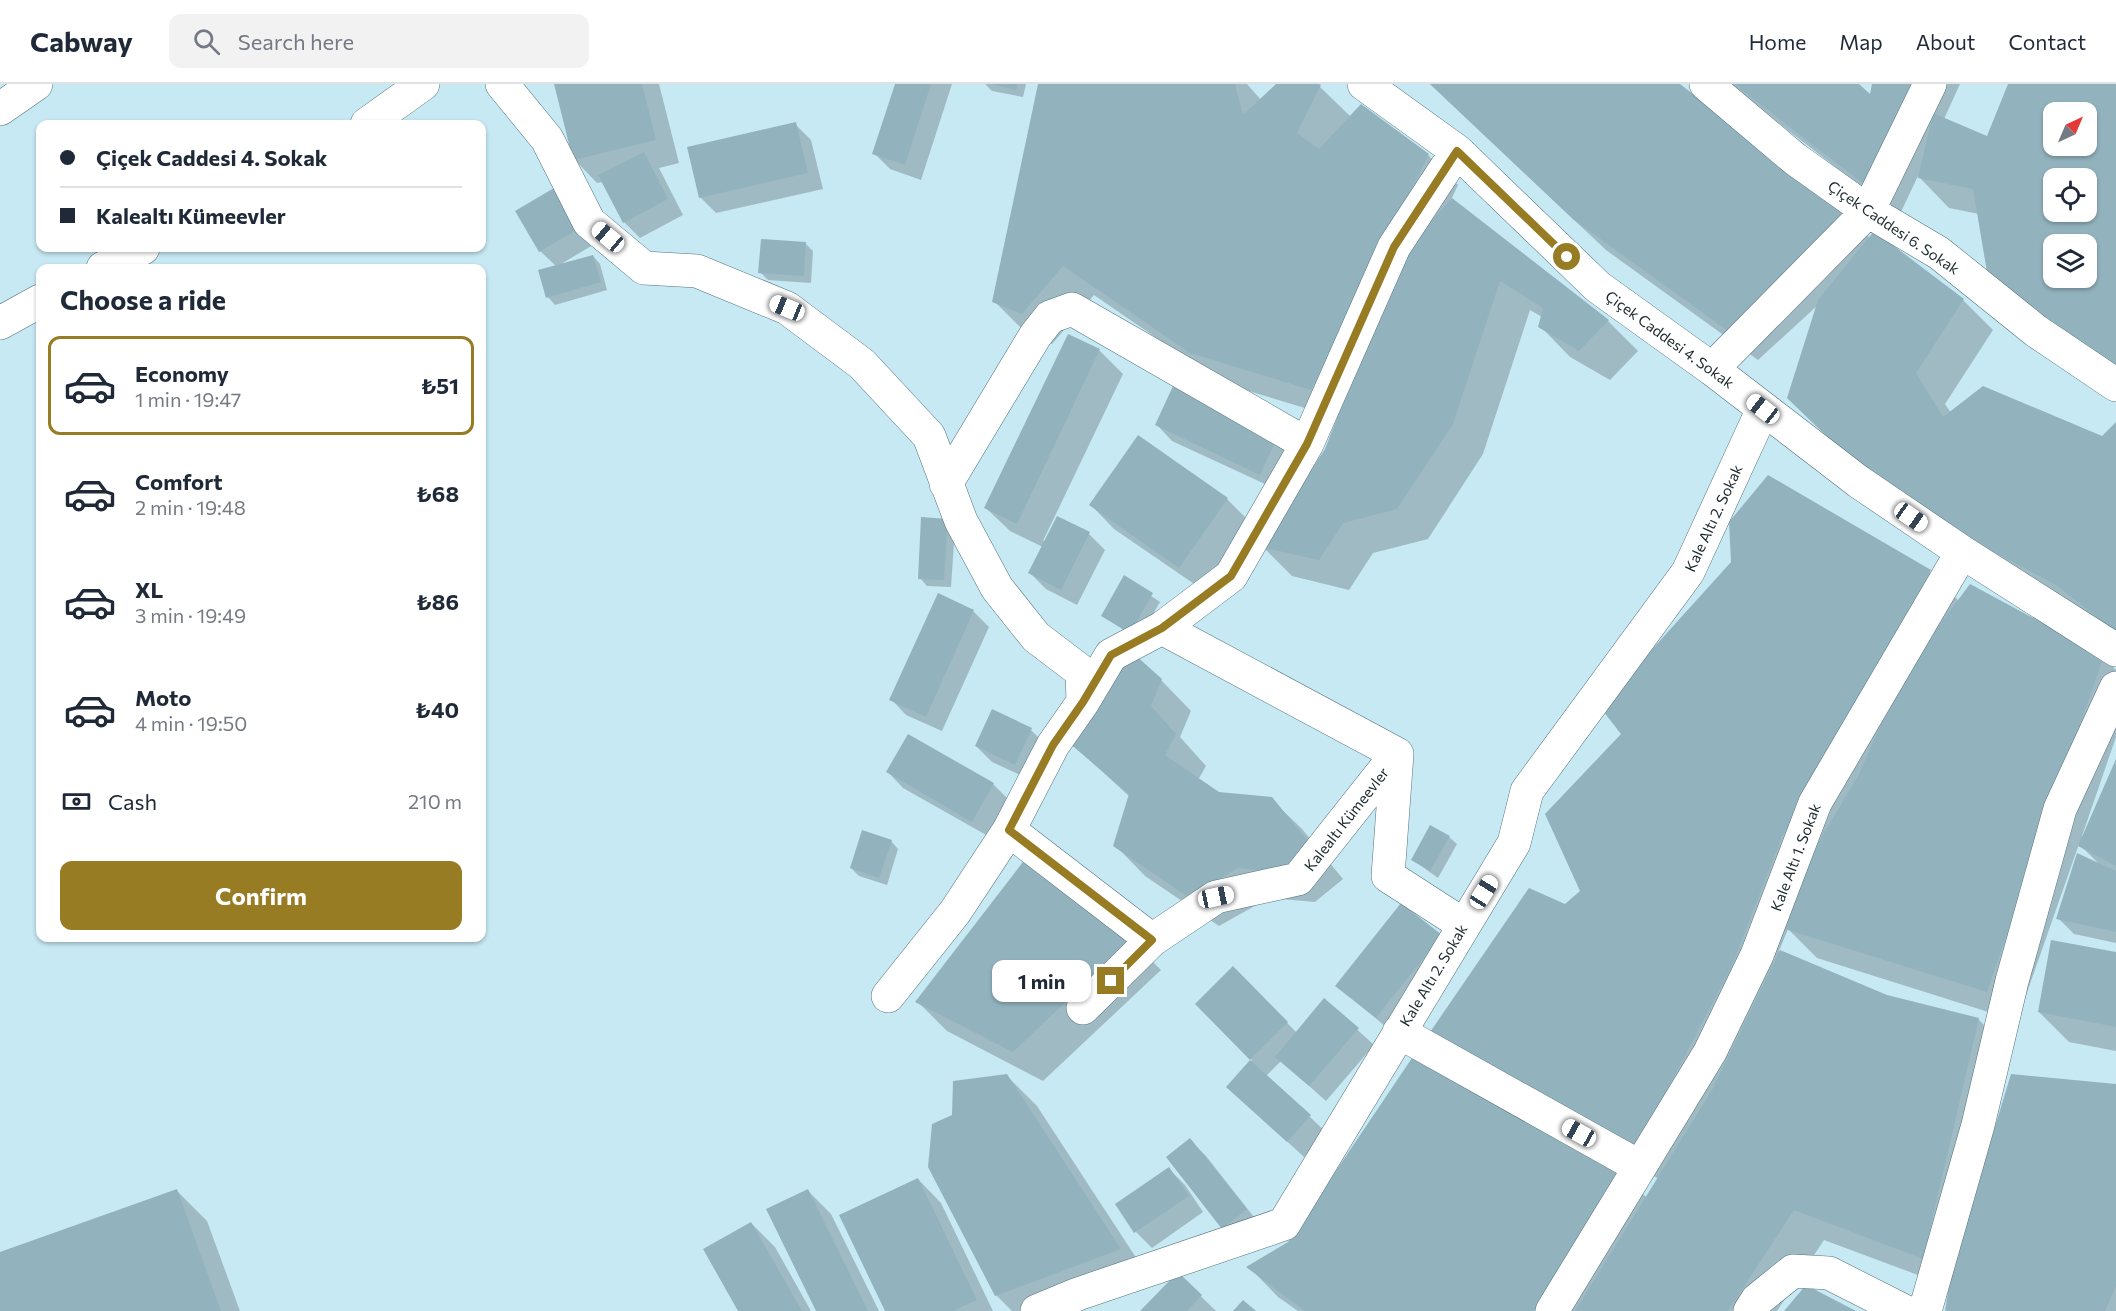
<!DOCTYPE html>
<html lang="en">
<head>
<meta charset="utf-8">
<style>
	:root { --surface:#fff; --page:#f2f2f3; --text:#1f2937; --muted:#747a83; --line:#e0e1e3; --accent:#977c24 }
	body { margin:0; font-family:Commissioner,sans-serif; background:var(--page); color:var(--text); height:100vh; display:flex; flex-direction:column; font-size:22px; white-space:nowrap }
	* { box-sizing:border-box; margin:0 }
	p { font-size:20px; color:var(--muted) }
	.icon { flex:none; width:33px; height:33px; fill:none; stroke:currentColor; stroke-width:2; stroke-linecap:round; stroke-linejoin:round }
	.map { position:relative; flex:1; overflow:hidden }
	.sheet { position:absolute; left:36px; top:180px; width:450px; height:678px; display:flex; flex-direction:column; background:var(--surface); border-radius:12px; box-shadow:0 2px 4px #0004 }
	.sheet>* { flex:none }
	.hud { position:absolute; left:36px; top:36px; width:450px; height:132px; border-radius:12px; box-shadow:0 2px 4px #0004; display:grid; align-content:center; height:132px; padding:0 24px; background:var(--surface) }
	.needle { width:39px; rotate:44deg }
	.controls { position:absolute; left:2043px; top:18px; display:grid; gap:12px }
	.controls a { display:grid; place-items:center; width:54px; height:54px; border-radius:12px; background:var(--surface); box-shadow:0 2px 4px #0004; font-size:30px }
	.end { position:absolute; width:27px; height:27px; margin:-14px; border:8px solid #977c24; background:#fff; box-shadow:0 0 0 3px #fff }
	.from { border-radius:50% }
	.bubble { position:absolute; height:42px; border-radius:12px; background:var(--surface); box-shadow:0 2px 4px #0004; font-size:20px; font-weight:700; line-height:42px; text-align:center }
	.car { position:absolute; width:18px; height:36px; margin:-18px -9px; border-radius:8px; box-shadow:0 0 4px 2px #0007; background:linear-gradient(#fff 24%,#345 0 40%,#fff 0 76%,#345 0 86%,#fff 0) }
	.hud b { display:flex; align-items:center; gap:21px; height:57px; font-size:22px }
	.hud b+b { border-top:2px solid var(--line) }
	.hud i { width:15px; height:15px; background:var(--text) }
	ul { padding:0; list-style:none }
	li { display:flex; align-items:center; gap:18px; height:99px; margin:0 12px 9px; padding:0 12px; border:3px solid transparent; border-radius:12px }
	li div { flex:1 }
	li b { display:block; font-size:22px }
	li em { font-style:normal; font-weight:700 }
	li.selected { border-color:var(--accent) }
	li>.icon { width:54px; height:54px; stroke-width:1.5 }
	h2 { padding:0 24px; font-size:27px; line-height:72px }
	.pay { display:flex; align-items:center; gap:15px; height:66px; padding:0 24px; font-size:22px }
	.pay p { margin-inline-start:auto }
	.cta { display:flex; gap:12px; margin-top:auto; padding:12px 24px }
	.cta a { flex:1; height:69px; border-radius:12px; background:var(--accent); color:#fff; font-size:24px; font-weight:700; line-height:69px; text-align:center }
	header { display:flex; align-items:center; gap:36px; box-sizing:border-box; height:84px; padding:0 30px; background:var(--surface); border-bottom:2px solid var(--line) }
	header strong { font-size:28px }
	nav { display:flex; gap:33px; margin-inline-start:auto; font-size:21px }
	.search { width:420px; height:54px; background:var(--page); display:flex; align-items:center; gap:15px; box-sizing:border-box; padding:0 21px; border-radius:12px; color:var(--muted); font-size:22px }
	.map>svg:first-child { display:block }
	.shadow { fill:#0003; fill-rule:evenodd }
	.building { fill:#92b3be; fill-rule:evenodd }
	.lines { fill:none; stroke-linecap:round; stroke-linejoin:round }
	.minor-casing { stroke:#53727c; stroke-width:34 }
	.tertiary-casing { stroke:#53727c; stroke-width:34 }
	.minor { stroke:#fff; stroke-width:33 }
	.tertiary { stroke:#fff; stroke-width:33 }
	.route { stroke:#977c24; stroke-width:8 }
	.labels { text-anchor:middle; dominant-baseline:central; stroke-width:5; stroke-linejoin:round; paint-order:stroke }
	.street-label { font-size:15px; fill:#1b282c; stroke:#fff }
</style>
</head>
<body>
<header>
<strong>Cabway</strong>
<div class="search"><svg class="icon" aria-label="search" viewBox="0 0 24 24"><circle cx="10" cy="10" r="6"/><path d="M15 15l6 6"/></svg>Search here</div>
<nav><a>Home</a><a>Map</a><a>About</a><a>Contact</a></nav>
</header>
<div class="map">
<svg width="2116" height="1227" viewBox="0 0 2116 1227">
	<rect width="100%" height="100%" fill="#c7e9f4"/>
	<path class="shadow" d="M556,0h103l20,79 -20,5 24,47 -43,23 -16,-16 -21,-40 -6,1 -23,-24z
		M897,0h55l-31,96 -31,-11 -16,-16z
		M985,0h41l-3,13 -31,-6z
		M1039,0h208l14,16 17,-16h39l34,33 77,38 30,30 -7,15 157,121 30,30 -28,29 -40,-23 -30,-31 2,-9 -12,-7 -47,144 -55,85 -55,14 -24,37 -57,-14 -30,-30 64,-97 12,-31 -116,-35 -128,-88 -42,49 -28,-13 -30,-30z
		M1430,0h248l172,135 20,19 93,62 30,30 -48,74 6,9 151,24 14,-13v212l-145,-83 -153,-248 -60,55 -152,-110z
		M1728,0h129l13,13 3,-13h87l-16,35 44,19 22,-54h106v295l-137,-165 -30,-6 -31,-32 -19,40zM2054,28h32v34h-32zM2054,94h32v34h-32zM2054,160h32v34h-32z
		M795,40l16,16 12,49 -107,24 -16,-16z
		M553,106l40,55 -32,19 32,-8 7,8 7,26 -52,15 -7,-8 8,-31 -16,-15z
		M805,159l8,8 -2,32 -43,-3 -8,-8z
		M1068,252l32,15 23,23 -80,167 46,-7 16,16 -28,55 -31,-16 -16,-16 13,-26 -33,-16 -24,-23z
		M1174,304l119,65 -17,36 -104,-48 -15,-16z
		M1227,415l23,23 -47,68 -89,-61 -23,-24z
		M922,435l33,9 -4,59 -24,-1 -7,-8z
		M1930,488l29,29 144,56 13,13v67l-34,99h2l32,-73v180l-42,-9 -16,-16 41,-54 -20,-20 -62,177 -200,-63 -29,-29 -9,22 107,45 93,24 30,30 -27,115 134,-79v225h-169l3,-24 -126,-47 -47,71h-479l-20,-14 -29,-30 375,-92 23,23 12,-19 -201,-112 107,-161z
		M1125,494l35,24 -22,38 -35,-24z
		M973,527l16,16 -47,104 -36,-16 -15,-16z
		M1161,596l30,31 -11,26 26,29 -8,14 21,14 52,5 31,30 41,50 -28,23 -46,-4 -50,28 -74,-50 -30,-31 15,-48 -60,-55z
		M1031,646l16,16 -16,34 -39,-18 -16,-16z
		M888,688l105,12 16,16 -21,36 -85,-48z
		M1449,753l8,7 -19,34 -25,-18z
		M891,757l7,8 -11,36 -28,-9 -8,-8z
		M1441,852l-49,96 -55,-46z
		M1131,856l30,30 -118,111 -96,-50 -30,-30z
		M2116,869v98l-47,-9 -30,-30z
		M1233,884l64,65 28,-33 49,45 -48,56 -45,-40 -15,15 60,56 -22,25 -76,-70 24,-27 -55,-56z
		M1007,992l30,30 113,173 -86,32h-52l-16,-16z
		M1190,1056l16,16 55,70 -37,2z
		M1169,1085l16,16 18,27 -51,36 -16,-16z
		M918,1095l23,24 52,108h-106z
		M177,1107l30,30 33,90h-240v-57z
		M808,1107l23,23 48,97h-61z
		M751,1139l24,24 36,64h-71z
		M1178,1190l38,37h-74z"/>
	<path class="building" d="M554,0h88l14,56 -83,20z
		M895,0h36l-26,81 -33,-11z
		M991,0h26l-1,6z
		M1038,0h197l8,31 33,-31h43l2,1 -24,48 22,16 42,-45 68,50 -118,236 -121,-37 -127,-87 -41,48 -30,-12z
		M1430,0h250l171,133 -123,114 -154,-111z
		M1734,0h125l11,10 2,-10h44l-47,104z
		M2008,0h108v288l-128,-94 -15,-89 -55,-11 15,-65 54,23zM2054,28h32v34h-32zM2054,94h32v34h-32zM2054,160h32v34h-32z
		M796,38l12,51 -109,25 -12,-51z
		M644,68l24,47 -45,24 -25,-48z
		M554,104l24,41 -39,23 -24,-41z
		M1452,114l157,122 -30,31 -41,-24 5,-19 -43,-27 -47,143 -56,85 -54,14 -24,37 -58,-13 64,-98 74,-192z
		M1874,147l90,68 -48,74 27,44 40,-31 119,50 14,-14v210l-60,-47 -117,-62 -99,-74 -53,-51 31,-98z
		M761,155l45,3 -2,34 -46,-3z
		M593,171l8,27 -55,16 -8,-28z
		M1068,250l32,15 -83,175 -33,-16z
		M1173,302l105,50 -18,39 -105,-50z
		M1138,351l90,63 -49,70 -90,-63z
		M1768,391l163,95 -149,267 -51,131 -97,185 -208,-115 103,-150 36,16 15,-13 -35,-77 76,-80 -21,-27 131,-145 -2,-40z
		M1057,432l33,16 -29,58 -33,-17z
		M921,433l27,2 -4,61 -26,-1z
		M1124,491l29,18 -23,40 -29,-17z
		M1970,500l134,72 -117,336 -202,-63 26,-74 48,-81 45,-102z
		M938,509l36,17 -48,107 -37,-17z
		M1133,569l29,26 -11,27 25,28 -11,21 54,37 53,5 42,52 -30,24 -46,-5 -50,29 -75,-51 16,-52 -61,-52z
		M992,625l40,19 -17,37 -40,-19z
		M908,650l86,49 -22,39 -86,-50z
		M2116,675v107l-38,-20z
		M1430,741l20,11 -20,35 -19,-11z
		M862,746l30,10 -13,38 -29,-10z
		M2077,769l39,18v61l-60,-13z
		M1026,774l106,81 -119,113 -98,-50z
		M1401,819l41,32 -66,83 -41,-32z
		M2051,856l65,12v75l-78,-15z
		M1780,866l107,45 92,23 -56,241 -129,-49 -66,101h-153l137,-221z
		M1233,882l55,56 -38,38 -55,-56z
		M1324,914l35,30 -50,58 -34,-29z
		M1414,971l211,119 -84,137h-236l-59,-44 42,-25z
		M1250,976l61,55 -24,27 -61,-55z
		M1007,990l114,175 -126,47 -67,-129 4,-43 20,-9 1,-34z
		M2011,990l105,10v202l-11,25h-160l6,-39z
		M1190,1054l57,71 -25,20 -56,-72z
		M1169,1083l20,29 -55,37 -19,-29z
		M918,1094l59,122 -24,11h-68l-46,-96z
		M177,1105l44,122h-221v-59z
		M808,1105l60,122h-52l-50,-102z
		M751,1138l51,89h-64l-35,-62z
		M1178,1188l24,23 -15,16h-47z
		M1806,1201l50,26h-72z
		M1243,1216l13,11h-23z"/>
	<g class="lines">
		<defs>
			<path id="minor" d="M502,0l45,55 42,83 55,46 53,3 90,37 75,56 67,72 32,85 36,67 39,49 46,35 1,30 -30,43 -44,85 -54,82 -67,84
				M1364,0l93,67 141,136 114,82 147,113 103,70 154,98
				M1706,0l89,75 73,52 71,42 97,78 80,54
				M0,25l36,-25
				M1712,285l156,-158 62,-127
				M946,400l89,-148 15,-19 22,-8 235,135
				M1162,544l235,126 -9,122 76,49
				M1083,618l28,-47 51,-27 69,-52 76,-132 87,-197 63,-96
				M1009,746l143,110
				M1083,924l69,-68 64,-43 82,-18 99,-125
				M1399,948l241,135
				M1037,1227l41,-17 206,-70 230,-381 13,-52 161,-219 75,-163
				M1552,1227l158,-259 47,-97 58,-152 147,-251
				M1750,1227l7,-11 36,-29 36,2 75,38
				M1925,1227l53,-186 34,-144 48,-172 56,-121"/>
			<path id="tertiary" d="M367,40l56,-40
				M103,184l40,-20
				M0,239l40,-22"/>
		</defs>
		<use href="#minor" class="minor-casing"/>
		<use href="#tertiary" class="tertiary-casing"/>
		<use href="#minor" class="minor"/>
		<use href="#tertiary" class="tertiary"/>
	</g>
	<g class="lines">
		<path class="route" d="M1111,897l41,-41 -143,-110 44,-85 30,-43 28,-47 51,-27 69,-52 76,-132 87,-197 63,-96 110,106"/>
	</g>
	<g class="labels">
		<g class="street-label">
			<text transform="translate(1894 143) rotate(34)">Çiçek Caddesi 6. Sokak</text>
			<text transform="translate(1670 255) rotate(36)">Çiçek Caddesi 4. Sokak</text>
			<text transform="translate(1713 434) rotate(-65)">Kale Altı 2. Sokak</text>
			<text transform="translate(1346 735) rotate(-52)">Kalealtı Kümeevler</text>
			<text transform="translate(1795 773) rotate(-69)">Kale Altı 1. Sokak</text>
			<text transform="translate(1433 891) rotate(-59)">Kale Altı 2. Sokak</text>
		</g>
	</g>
</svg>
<div class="controls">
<a><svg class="needle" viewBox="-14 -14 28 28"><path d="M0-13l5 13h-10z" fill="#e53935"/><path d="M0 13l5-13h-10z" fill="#747a83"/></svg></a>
<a><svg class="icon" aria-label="locate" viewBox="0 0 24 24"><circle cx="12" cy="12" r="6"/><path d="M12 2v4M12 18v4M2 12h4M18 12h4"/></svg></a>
<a><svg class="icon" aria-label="layers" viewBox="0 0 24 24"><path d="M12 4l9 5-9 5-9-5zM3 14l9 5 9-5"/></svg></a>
</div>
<i class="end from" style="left:1567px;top:173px"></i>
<i class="end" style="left:1111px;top:897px"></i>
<div class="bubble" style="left:992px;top:876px;width:99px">1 min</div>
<i class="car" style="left:608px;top:153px;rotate:310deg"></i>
<i class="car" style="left:787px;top:224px;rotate:292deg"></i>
<i class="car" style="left:1763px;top:325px;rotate:308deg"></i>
<i class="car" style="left:1911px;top:433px;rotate:125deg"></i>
<i class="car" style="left:1484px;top:808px;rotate:32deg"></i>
<i class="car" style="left:1216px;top:813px;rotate:78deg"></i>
<i class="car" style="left:1579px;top:1049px;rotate:299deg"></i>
<div class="hud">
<b><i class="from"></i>Çiçek Caddesi 4. Sokak</b>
<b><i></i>Kalealtı Kümeevler</b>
</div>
<section class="sheet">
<h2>Choose a ride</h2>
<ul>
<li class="selected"><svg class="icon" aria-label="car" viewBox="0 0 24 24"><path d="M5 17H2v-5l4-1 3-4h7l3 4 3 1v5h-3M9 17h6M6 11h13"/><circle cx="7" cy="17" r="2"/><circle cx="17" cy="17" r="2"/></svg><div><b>Economy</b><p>1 min · 19:47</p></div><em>₺51</em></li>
<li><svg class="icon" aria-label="car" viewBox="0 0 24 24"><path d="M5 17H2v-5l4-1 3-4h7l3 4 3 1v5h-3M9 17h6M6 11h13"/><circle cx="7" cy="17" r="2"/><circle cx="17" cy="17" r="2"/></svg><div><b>Comfort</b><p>2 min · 19:48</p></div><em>₺68</em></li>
<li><svg class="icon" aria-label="car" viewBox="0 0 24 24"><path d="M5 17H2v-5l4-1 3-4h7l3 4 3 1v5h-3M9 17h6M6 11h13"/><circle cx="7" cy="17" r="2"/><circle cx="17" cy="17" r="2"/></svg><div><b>XL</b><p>3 min · 19:49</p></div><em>₺86</em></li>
<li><svg class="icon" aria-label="car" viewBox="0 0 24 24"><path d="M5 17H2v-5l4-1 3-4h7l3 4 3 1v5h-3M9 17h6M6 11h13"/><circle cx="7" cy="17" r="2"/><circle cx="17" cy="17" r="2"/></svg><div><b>Moto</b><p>4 min · 19:50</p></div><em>₺40</em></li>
</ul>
<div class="pay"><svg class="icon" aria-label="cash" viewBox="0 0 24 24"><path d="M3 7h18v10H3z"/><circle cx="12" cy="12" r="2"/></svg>Cash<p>210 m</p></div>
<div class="cta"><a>Confirm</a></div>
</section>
</div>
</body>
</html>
